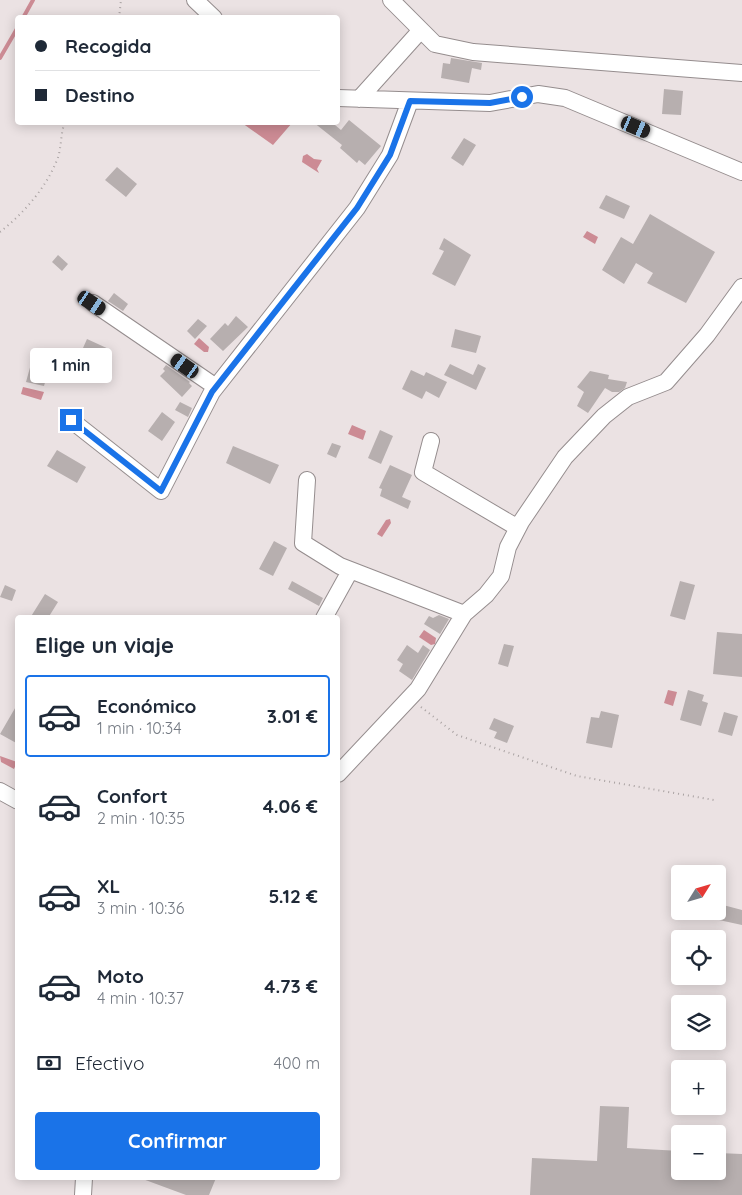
<!DOCTYPE html>
<html lang="es">
<head>
<meta charset="utf-8">
<style>
	:root { --surface:#fff; --page:#f6f6f7; --text:#1f2937; --muted:#747a83; --line:#e0e1e3; --accent:#1a73e8 }
	body { margin:0; font-family:Quicksand,sans-serif; background:var(--page); color:var(--text); height:100vh; display:flex; flex-direction:column; font-size:19px; white-space:nowrap }
	* { box-sizing:border-box; margin:0 }
	p { font-size:16px; color:var(--muted) }
	.icon { flex:none; width:28px; height:28px; fill:none; stroke:currentColor; stroke-width:2; stroke-linecap:round; stroke-linejoin:round }
	.map { position:relative; flex:1; overflow:hidden }
	.drawer { position:absolute; left:15px; top:615px; width:325px; height:565px; display:flex; flex-direction:column; background:var(--surface); border-radius:5px; box-shadow:0 2px 12px #0003 }
	.drawer>* { flex:none }
	.hud { position:absolute; left:15px; top:15px; width:325px; height:110px; border-radius:5px; box-shadow:0 2px 12px #0003; display:grid; align-content:center; height:110px; padding:0 20px; background:var(--surface) }
	.needle { width:32px; rotate:53deg }
	.fabs { position:absolute; left:671px; top:865px; display:grid; gap:10px }
	.fabs a { display:grid; place-items:center; width:55px; height:55px; border-radius:5px; background:var(--surface); box-shadow:0 2px 12px #0003; font-size:25px }
	.end { position:absolute; width:22px; height:22px; margin:-11px; border:6px solid #1a73e8; background:#fff; box-shadow:0 0 0 2px #fff }
	.from { border-radius:50% }
	.bubble { position:absolute; height:35px; border-radius:5px; background:var(--surface); box-shadow:0 2px 12px #0003; font-size:16px; font-weight:700; line-height:35px; text-align:center }
	.car { position:absolute; width:15px; height:30px; margin:-15px -8px; border-radius:6px; box-shadow:0 0 4px 1px #0007; background:linear-gradient(#222 24%,#8ab4d8 0 40%,#222 0 76%,#8ab4d8 0 86%,#222 0) }
	.hud b { display:flex; align-items:center; gap:18px; height:48px; font-size:19px }
	.hud b+b { border-top:1px solid var(--line) }
	.hud i { width:12px; height:12px; background:var(--text) }
	ul { padding:0; list-style:none }
	li { display:flex; align-items:center; gap:15px; height:82px; margin:0 10px 8px; padding:0 10px; border:2px solid transparent; border-radius:5px }
	li div { flex:1 }
	li b { display:block; font-size:19px }
	li em { font-style:normal; font-weight:700 }
	li.selected { border-color:var(--accent) }
	li>.icon { width:45px; height:45px; stroke-width:1.5 }
	h2 { padding:0 20px; font-size:22px; line-height:60px }
	.pay { display:flex; align-items:center; gap:12px; height:55px; padding:0 20px; font-size:19px }
	.pay p { margin-inline-start:auto }
	.cta { display:flex; gap:10px; margin-top:auto; padding:10px 20px }
	.cta a { flex:1; height:58px; border-radius:5px; background:var(--accent); color:#fff; font-size:20px; font-weight:700; line-height:58px; text-align:center }
	.map>svg:first-child { display:block }
	.water { fill:#cc8b94 }
	.lines { fill:none; stroke-linecap:round; stroke-linejoin:round }
	.stream { stroke:#cc8b94; stroke-width:4 }
	.building { fill:#b7afaf }
	.minor-casing { stroke:#958d8e; stroke-width:18 }
	.path { stroke:#a9a2a2; stroke-width:2; stroke-dasharray:1 4; stroke-linecap:butt }
	.minor { stroke:#fff; stroke-width:16 }
	.route { stroke:#1a73e8; stroke-width:6 }
</style>
</head>
<body>
<div class="map">
<svg width="742" height="1195" viewBox="0 0 742 1195">
	<rect width="100%" height="100%" fill="#ebe2e3"/>
	<path class="water" d="M292,123l-19,22 -31,-22 50,-1z
		M307,154l7,5 8,1 -5,9 2,4 -17,-11 1,-6z
		M587,231l11,6 -3,7 -12,-7z
		M199,338l10,9 -1,5h-4l-10,-8z
		M23,387l21,5 -3,8 -20,-6z
		M352,425l14,6 -3,9 -15,-6z
		M390,519l1,4 -9,14 -5,-3 9,-14z
		M424,630l12,8 -1,6 -4,1 -12,-8z
		M668,690l9,2 -4,14 -9,-3z
		M0,756l17,6 -3,7 -13,-7z"/>
	<g class="lines">
		<path class="stream" d="M23,18l10,-18
			M0,58l18,-31"/>
	</g>
	<path class="building" d="M451,58l31,5 -1,7 -9,-2 -3,15 -28,-5 2,-15 7,1z
		M664,89l19,2 -2,24 -19,-1z
		M349,120l32,26 -16,19 -6,-5 -2,3 -17,-15 2,-3 -29,-23h24l-2,3 6,5z
		M464,138l12,7 -13,21 -12,-8z
		M117,167l20,17 -11,13 -21,-17z
		M606,195l24,11 -6,13 -25,-11z
		M650,214l65,38 -29,51 -39,-20 6,-10 -17,-10 -12,21 -22,-14 19,-33 12,7z
		M444,238l27,17 -16,31 -23,-12 12,-23 -5,-2z
		M58,255l10,9 -6,7 -10,-9z
		M114,293l14,11 -5,7 -15,-10z
		M236,316l12,11 -25,24 -13,-12 15,-16 3,3z
		M198,319l9,7 -12,13 -8,-8z
		M455,329l26,7 -5,17 -25,-6z
		M87,339l24,11 -4,9 -24,-11z
		M34,353l18,4 -8,29 -18,-4z
		M450,364l23,11 5,-11 8,4 -10,22 -32,-15z
		M166,365l24,17 -1,1 3,3 -10,11 -22,-21 5,-5 -2,-2z
		M411,370l13,6 2,-4 21,10 -8,16 -13,-7 -4,8 -20,-10z
		M590,371l19,4 -1,4 19,3 -2,6 -6,4h-7l-7,-4 -17,25 -11,-7 7,-14 -7,-5z
		M180,402l12,6 -4,9 -13,-7z
		M162,412l13,10 -13,19 -14,-10z
		M380,430l13,6 -12,28 -13,-6z
		M332,443l9,3 -5,12 -9,-4z
		M233,446l46,19 -9,19 -44,-21z
		M57,450l29,17 -9,16 -30,-17z
		M390,465l22,10 -10,22 9,4 -3,8 -28,-13 2,-7 -3,-1z
		M274,541l13,7 -14,28 -14,-7z
		M292,581l31,17 -4,8 -31,-17z
		M680,581l15,4 -10,35 -15,-4z
		M5,585l11,5 -4,11 -12,-4z
		M45,594l13,8 -10,16h-18z
		M439,615l10,4 -9,15 -16,-10 5,-8 4,2z
		M717,632l25,2v43l-29,-3z
		M504,644l10,2 -6,21 -10,-3z
		M407,645l11,8 5,-8 7,5 -18,30 -13,-9 4,-7 -6,-4z
		M688,690l16,5 -2,6 6,2 -7,23 -21,-6z
		M18,703v41l-18,-10z
		M601,711l18,4 -7,33 -26,-5 5,-26 8,1z
		M724,712l14,4 -6,20 -14,-4z
		M494,718l20,8 -7,17 -13,-5 3,-6 -8,-3z
		M723,905l19,5v15l-23,-5z
		M600,1106l29,1 -2,41 53,3v20h38v-18l24,1v41h-212l2,-37 65,3z
		M140,1178h76l-7,17h-23z"/>
	<g class="lines">
		<defs>
			<path id="minor" d="M195,0l19,18
				M391,0l44,44 38,8 269,21
				M338,98l152,5 48,-9 27,4 177,74
				M359,99l62,-69
				M93,303l123,84
				M71,420l90,71 51,-99 145,-184 33,-53 20,-54
				M431,441l-8,31 95,56
				M307,480l-4,63 37,23 124,48
				M324,618l26,-47
				M338,774l80,-85 46,-75 22,-19 15,-19 7,-29 13,-25 44,-65 39,-41 24,-19 38,-15 41,-47 35,-48
				M0,791l18,10
				M83,1195l1,-17"/>
		</defs>
		<use href="#minor" class="minor-casing"/>
		<path class="path" d="M119,18l2,-18
			M0,232c23,-18 46,-44 57,-72 5,-12 3,-26 8,-38
			M421,707l36,28 120,41 137,24"/>
		<use href="#minor" class="minor"/>
	</g>
	<g class="lines">
		<path class="route" d="M71,420l90,71 51,-99 145,-184 33,-53 20,-54 80,2 32,-6"/>
	</g>
</svg>
<div class="fabs">
<a><svg class="needle" viewBox="-14 -14 28 28"><path d="M0-13l5 13h-10z" fill="#e53935"/><path d="M0 13l5-13h-10z" fill="#747a83"/></svg></a>
<a><svg class="icon" aria-label="locate" viewBox="0 0 24 24"><circle cx="12" cy="12" r="6"/><path d="M12 2v4M12 18v4M2 12h4M18 12h4"/></svg></a>
<a><svg class="icon" aria-label="layers" viewBox="0 0 24 24"><path d="M12 4l9 5-9 5-9-5zM3 14l9 5 9-5"/></svg></a>
<a>+</a>
<a>−</a>
</div>
<i class="end from" style="left:522px;top:97px"></i>
<i class="end" style="left:71px;top:420px"></i>
<div class="bubble" style="left:30px;top:348px;width:82px">1 min</div>
<i class="car" style="left:636px;top:127px;rotate:113deg"></i>
<i class="car" style="left:92px;top:303px;rotate:124deg"></i>
<i class="car" style="left:185px;top:366px;rotate:305deg"></i>
<div class="hud">
<b><i class="from"></i>Recogida</b>
<b><i></i>Destino</b>
</div>
<section class="drawer">
<h2>Elige un viaje</h2>
<ul>
<li class="selected"><svg class="icon" aria-label="car" viewBox="0 0 24 24"><path d="M5 17H2v-5l4-1 3-4h7l3 4 3 1v5h-3M9 17h6M6 11h13"/><circle cx="7" cy="17" r="2"/><circle cx="17" cy="17" r="2"/></svg><div><b>Económico</b><p>1 min · 10:34</p></div><em>3.01 €</em></li>
<li><svg class="icon" aria-label="car" viewBox="0 0 24 24"><path d="M5 17H2v-5l4-1 3-4h7l3 4 3 1v5h-3M9 17h6M6 11h13"/><circle cx="7" cy="17" r="2"/><circle cx="17" cy="17" r="2"/></svg><div><b>Confort</b><p>2 min · 10:35</p></div><em>4.06 €</em></li>
<li><svg class="icon" aria-label="car" viewBox="0 0 24 24"><path d="M5 17H2v-5l4-1 3-4h7l3 4 3 1v5h-3M9 17h6M6 11h13"/><circle cx="7" cy="17" r="2"/><circle cx="17" cy="17" r="2"/></svg><div><b>XL</b><p>3 min · 10:36</p></div><em>5.12 €</em></li>
<li><svg class="icon" aria-label="car" viewBox="0 0 24 24"><path d="M5 17H2v-5l4-1 3-4h7l3 4 3 1v5h-3M9 17h6M6 11h13"/><circle cx="7" cy="17" r="2"/><circle cx="17" cy="17" r="2"/></svg><div><b>Moto</b><p>4 min · 10:37</p></div><em>4.73 €</em></li>
</ul>
<div class="pay"><svg class="icon" aria-label="cash" viewBox="0 0 24 24"><path d="M3 7h18v10H3z"/><circle cx="12" cy="12" r="2"/></svg>Efectivo<p>400 m</p></div>
<div class="cta"><a>Confirmar</a></div>
</section>
</div>
</body>
</html>
